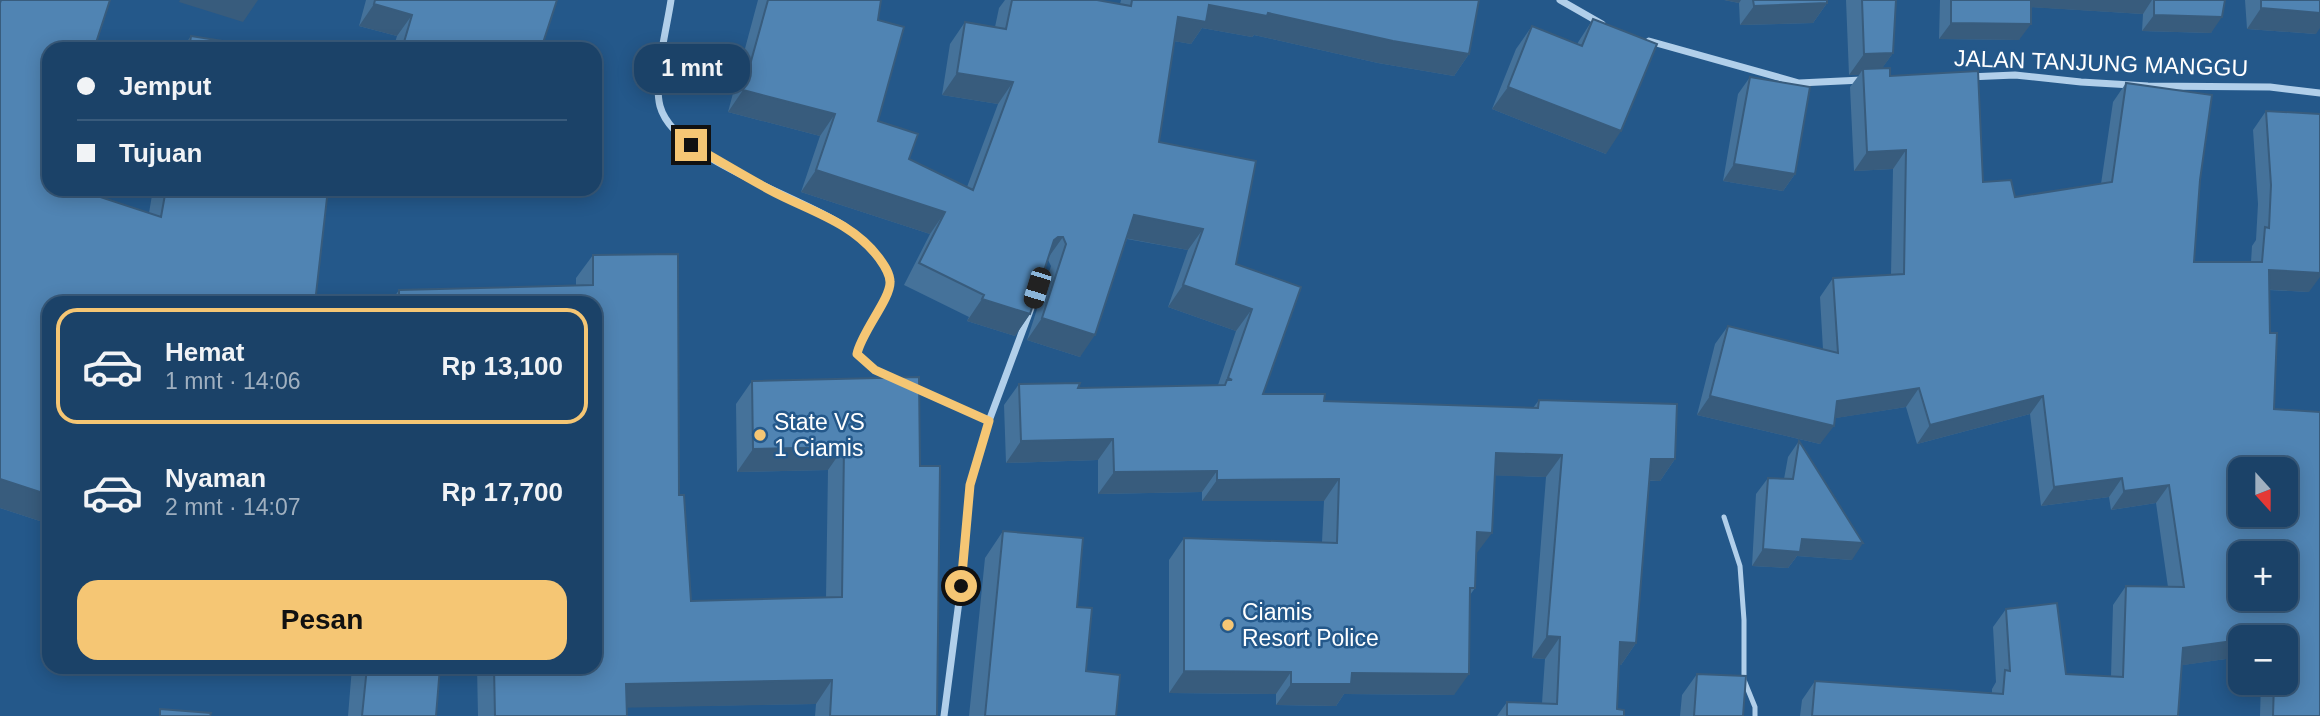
<!DOCTYPE html>
<html lang="id">
<head>
<meta charset="utf-8">
<style>
	:root { --surface:#1b4268; --page:#284d71; --text:#f1f3f6; --muted:#a0b0c0; --line:#395b7c; --accent:#f5c674 }
	body { margin:0; font-family:Arial,sans-serif; background:var(--page); color:var(--text); height:100vh; display:flex; flex-direction:column; font-size:26px; white-space:nowrap }
	* { box-sizing:border-box; margin:0 }
	p { font-size:23px; color:var(--muted) }
	.icon { flex:none; width:38px; height:38px; fill:none; stroke:currentColor; stroke-width:2; stroke-linecap:round; stroke-linejoin:round }
	.map { position:relative; flex:1; overflow:hidden }
	.panel { position:absolute; left:42px; top:296px; width:560px; height:378px; display:flex; flex-direction:column; background:var(--surface); border-radius:21px; box-shadow:0 4px 18px #0003,0 0 0 2px var(--line) }
	.panel>* { flex:none }
	.top-card { position:absolute; left:42px; top:42px; width:560px; height:154px; border-radius:21px; box-shadow:0 4px 18px #0003,0 0 0 2px var(--line); display:grid; align-content:center; height:154px; padding:0 35px; background:var(--surface) }
	.needle { width:46px; rotate:159deg }
	.controls { position:absolute; left:2228px; top:457px; display:grid; gap:14px }
	.controls a { display:grid; place-items:center; width:70px; height:70px; border-radius:14px; background:var(--surface); box-shadow:0 4px 18px #0003,0 0 0 2px var(--line); font-size:35px }
	.end { position:absolute; width:32px; height:32px; margin:-16px; border:9px solid #f5c674; background:#111; box-shadow:0 0 0 4px #111 }
	.from { border-radius:50% }
	.bubble { position:absolute; height:49px; border-radius:21px; background:var(--surface); box-shadow:0 4px 18px #0003,0 0 0 2px var(--line); font-size:23px; font-weight:600; line-height:49px; text-align:center }
	.car { position:absolute; width:21px; height:42px; margin:-21px -10px; border-radius:9px; box-shadow:0 0 5px 2px #0007; background:linear-gradient(#222 24%,#8ab4d8 0 40%,#222 0 76%,#8ab4d8 0 86%,#222 0) }
	.top-card b { display:flex; align-items:center; gap:24px; height:66px; font-size:26px }
	.top-card b+b { border-top:2px solid var(--line) }
	.top-card i { width:18px; height:18px; background:var(--text) }
	ul { padding:12px 0 0; list-style:none }
	li { display:flex; align-items:center; gap:21px; height:116px; margin:0 14px 10px; padding:0 21px; border:4px solid transparent; border-radius:21px }
	li div { flex:1 }
	li b { display:block; font-size:26px }
	li em { font-style:normal; font-weight:600 }
	li.current { border-color:var(--accent) }
	li>.icon { width:63px; height:63px; stroke-width:1.5 }
	.action { display:flex; gap:14px; margin-top:auto; padding:14px 35px }
	.action a { flex:1; height:80px; border-radius:21px; background:var(--accent); color:#111; font-size:28px; font-weight:600; line-height:80px; text-align:center }
	.map>svg:first-child { display:block }
	.lines { fill:none; stroke-linecap:round; stroke-linejoin:round }
	.lane { stroke:#b1cfea; stroke-width:5 }
	.street { stroke:#b1cfea; stroke-width:7 }
	.wall { fill:#45729a }
	.shaded-wall { fill:#385c7d }
	.building { fill:#5084b3; stroke:#385c7d; stroke-width:2; fill-rule:evenodd }
	.route { stroke:#f5c674; stroke-width:9 }
	.poi-dot { fill:#f5c674; stroke:#24588a; stroke-width:2.5 }
	.labels { text-anchor:middle; dominant-baseline:central; stroke-width:5; stroke-linejoin:round; paint-order:stroke }
	.street-label { font-size:23px; fill:#fff; stroke:#24588a }
	.poi-label { font-size:23px; fill:#fff; stroke:#24588a; text-anchor:start }
</style>
</head>
<body>
<div class="map">
<svg width="2320" height="716" viewBox="0 0 2320 716">
	<rect width="100%" height="100%" fill="#24588a"/>
	<g class="lines">
		<path class="lane" d="M1724,517l16,49 4,54v60l11,27v9"/>
		<path class="street" d="M671,0c-4,28 -18,79 -11,106 14,53 140,90 184,120 13,9 26,20 35,33 5,6 11,14 11,23 0,19 -28,49 -33,72l18,16 24,11
			M1560,0l42,24
			M1649,41l150,42 63,-3
			M1968,77l47,-2 66,7 67,4 122,1 50,6
			M910,386l79,35
			M944,716l17,-130 9,-101 19,-64 42,-113"/>
	</g>
	<path class="wall" d="M0,0h110l-61,49v140l100,24 4,-24h177l-2,4 -279,110v221l-49,-16z
		M366,0h191l-16,49h-148l4,-13 -38,-10z
		M758,0h123l-3,20v101l31,38 58,28 31,-83 -56,-9 8,-51 15,-22 30,5 4,-19 6,-8h92l23,4 1,-4h358l-10,54 -15,22 -76,-13 -124,-28 -2,2 -50,-9 -11,16 -17,-3 -15,101 77,122 65,23 -38,107 61,7 209,7 6,-8 136,59 -15,22h-11l-13,162 -15,22 -2,-1 -2,45 7,7h-127l10,-14 35,1 3,-44 -13,-1 14,-181 -52,-2 -18,79 -1,34 -5,7 -16,100 -110,-1 -8,12 -60,-1v-11l-107,-1v-133l15,-22 138,4 2,-41h-122v-9l-104,2v-34l-92,3 -2,-58 15,-21 59,4 140,-3 18,-54 -68,-24 20,-57 -61,-11 -47,118 -53,-17 24,-74 -3,-6 -18,54 -15,22 -48,-15 2,-4 -65,-32 26,-51 -129,-42 19,-56 -92,-24z
		M1724,0h103v3l-14,20 -73,2 -1,-22z
		M1846,0h50l-3,53 -11,15 101,114 32,15 86,-13 12,-82 13,-19 74,97 -6,82h57l1,-16 4,-6 2,-36 -5,-74 13,-19 43,181 -40,-2 1,43 4,76 46,307h-60l1,-34h25v-45h-46v20l-58,8 -4,51h-378l2,-16 13,-19 177,12v-4l4,-7 -3,-55 13,-18 60,65 45,2 2,-71 13,-19 42,1 -12,-84 -45,7 -2,-13 -68,9 -11,-92 -113,30 -11,-37 -71,11 -15,26 -123,-29 18,-71 13,-18 95,24 -3,-53 13,-19 58,-3 2,-106 -39,2 -4,-84 9,-12h-10z
		M1940,0h285l-14,33 -69,-2 1,-17 -112,-7 -12,33 -80,-1z
		M2245,0h75l-4,34 -69,-5z
		M1593,19l13,135 -114,-45 24,-60 16,-23 45,18z
		M191,36l83,13h-92z
		M1750,77l45,97 -12,17 -60,-10 15,-87z
		M593,255l86,240 12,106 135,-3 2,-128 -91,2 -1,-68 16,-23 168,85 17,250h-122l1,-12 -189,3v9h-149l-1,-49h118v-364h-205l9,-13 177,-4v-8z
		M1799,441l53,119 -55,-4 -9,12 -36,-2 4,-72 12,-16 16,1 4,-22z
		M1003,531l74,76 9,64 30,45h-147l16,-158z
		M352,667h88l-4,49h-88z
		M1697,674l46,42h-63l2,-21z"/>
	<path class="shaded-wall" d="M180,0h78l-15,22 -64,-20z
		M1724,0h17l-2,3z
		M2030,0h122l-9,14 -117,-7z
		M1827,3l-14,20 -73,2 14,-19z
		M374,4l38,11 -15,21 -38,-10z
		M1209,5l59,8 201,41 -15,22 -76,-13 -124,-28 -2,2 -50,-9 -11,16 -29,-5 16,-22z
		M2261,8l59,5v15l-4,6 -69,-5z
		M2154,15l68,2 -11,16 -69,-2z
		M1951,23l80,1 -12,16 -80,-1z
		M1893,53l-15,21 -15,-5 -4,6h-10l15,-21z
		M957,73l56,9 -15,22 -56,-9z
		M1508,87l113,44 -15,23 -114,-45z
		M743,90l92,24 -15,22 -92,-24z
		M1906,150l-13,19 -39,2 13,-19z
		M1734,164l61,10 -12,17 -60,-10z
		M816,170l129,42 -15,22 -129,-42z
		M1134,215l69,14 -15,21 -69,-13z
		M1058,237h5l-15,21 6,-18z
		M2269,270l51,3v4l-11,15 -53,-3z
		M1183,285l69,24 -16,22 -68,-24z
		M982,299l48,15 -15,22 -48,-15z
		M1042,318l53,17 -15,22 -53,-17z
		M1919,388l-13,19 -82,13 13,-19z
		M1710,396l124,30 -14,18 -123,-29z
		M2043,396l-13,18 -113,30 13,-19z
		M1113,439l-15,21 -92,3 15,-22z
		M844,447l-16,23 -91,2 16,-23z
		M1496,453l66,2 -16,22 -66,-2z
		M1651,459h24l-15,22 -24,-1z
		M1217,471l-15,21 -104,2 16,-22z
		M2122,478l-13,19 -68,9 13,-19z
		M0,479l49,16v29l-49,-16z
		M1339,479l-15,22h-122l15,-21z
		M2169,485l-13,18 -45,7 13,-19z
		M1477,532l15,1 -16,21z
		M1802,539l61,4 -11,17 -55,-4 -9,12 -36,-2 11,-17z
		M1547,636l13,1 -15,22 -13,-1z
		M2240,640v17l-70,10 13,-19z
		M1620,642l16,1 -15,22 -17,-2z
		M1184,671l107,1 -15,22 -107,-1z
		M1352,673l117,1 -15,21 -110,-1 -8,12 -60,-1 15,-21z
		M832,680l-16,24 -207,4 17,-24z"/>
	<path class="building" d="M1,0h109l-16,49h-45v140h27l85,28 5,-28h162l-13,114h-266v192l-49,-16v-476z
		M375,0h182l-16,49h-139l10,-34 -38,-11z
		M768,0h113l-3,20 26,7 -26,94 40,13 -9,25 64,31 40,-108 -56,-9 8,-51 41,7 6,-29h85l34,6 1,-6h347l-10,54 -76,-13 -125,-28 -1,3 -58,-11 -3,17 -28,-5 -19,125 97,19 -20,103 65,23 -38,107h62l-1,7 214,7 1,-8 138,4 -2,55h-24l-15,184 -16,-1 -3,67 7,1v6h-117v-14l50,2 3,-67 -13,-1 15,-181 -66,-2 -4,80 -15,-1 -2,56h-5l-1,86 -117,-1 -1,11h-60v-12l-107,-1v-133l153,5 2,-64 -122,1v-9l-103,1 -1,-33 -92,2 -2,-57 61,-1 -2,5 147,-3 2,-5h5l-4,-2 24,-69 -69,-24 20,-56 -69,-14 -39,120 -53,-17 24,-74 -3,-7h-5l-4,3 -24,74 -48,-15 2,-4 -65,-32 26,-51 -129,-42 19,-56 -92,-24z
		M1753,0h74v3l-73,3z
		M1862,0h34l-3,53 -29,1z
		M1951,0h80v24l-80,-1z
		M2154,0h71l-3,17 -68,-2z
		M2261,0h59v13l-59,-5z
		M1593,19l64,25 -36,87 -113,-44 24,-61 50,20z
		M191,36l83,13h-85z
		M1890,68v8l88,-5 5,111 28,-2 4,17 97,-15 14,-99 86,12 -12,85 -6,82h68l3,-35 4,1 2,-43 -5,-74 54,3v159l-51,-3 1,63h7l-3,76 46,3v304h-47l1,-34h12v-45h-11v-2l-14,2h-21v3l-57,8 -5,68h-366l3,-35 188,13 2,-24 5,1 -4,-62 51,-6 9,71 57,3 3,-91 58,1 -15,-102 -45,6 -2,-13 -68,9 -11,-91 -113,29 -11,-37 -82,13 -3,25 -124,-30 18,-70 110,27 -5,-75 71,-4 2,-124 -39,2 -4,-83zM2240,469h46v45h-46zM2240,553h46v45h-46z
		M1750,77l60,10 -15,87 -61,-10z
		M678,254l1,241h5l7,106 151,-4 2,-150 -91,2 -1,-68 167,-4 1,89h20l-3,250h-107l2,-36 -206,4 1,32h-132l-1,-49h101v-364h-196v-13l194,-5v-30z
		M1799,441l64,102 -61,-4 -2,13 -37,-3 5,-71 25,1z
		M1003,531l80,7 -6,69 15,1 -6,63 34,4 -4,41h-131z
		M367,667h73l-4,49h-74z
		M1697,674l49,2 -3,40h-49z
		M160,709l51,4 -1,3h-50z"/>
	<g class="lines">
		<path class="route" d="M691,145c27,15 53,31 79,45 39,21 81,31 109,68 5,7 11,15 11,24 1,16 -29,51 -33,72l18,16 114,51 -19,64 -9,101"/>
	</g>
	<g class="poi-dot">
		<circle cx="760" cy="435" r="7"/>
		<circle cx="1228" cy="625" r="7"/>
	</g>
	<g class="labels">
		<g class="street-label">
			<text transform="translate(2101 63) rotate(2)">JALAN TANJUNG MANGGU</text>
		</g>
		<g class="poi-label">
			<text x="774" y="422">State VS<tspan x="774" dy="26">1 Ciamis</tspan></text>
			<text x="1242" y="612">Ciamis<tspan x="1242" dy="26">Resort Police</tspan></text>
		</g>
	</g>
</svg>
<div class="controls">
<a><svg class="needle" viewBox="-14 -14 28 28"><path d="M0-13l5 13h-10z" fill="#e53935"/><path d="M0 13l5-13h-10z" fill="#a0b0c0"/></svg></a>
<a>+</a>
<a>−</a>
</div>
<i class="end from" style="left:961px;top:586px"></i>
<i class="end" style="left:691px;top:145px"></i>
<div class="bubble" style="left:634px;top:44px;width:116px">1 mnt</div>
<i class="car" style="left:1037px;top:288px;rotate:197deg"></i>
<div class="top-card">
<b><i class="from"></i>Jemput</b>
<b><i></i>Tujuan</b>
</div>
<section class="panel">
<ul>
<li class="current"><svg class="icon" aria-label="car" viewBox="0 0 24 24"><path d="M5 17H2v-5l4-1 3-4h7l3 4 3 1v5h-3M9 17h6M6 11h13"/><circle cx="7" cy="17" r="2"/><circle cx="17" cy="17" r="2"/></svg><div><b>Hemat</b><p>1 mnt · 14:06</p></div><em>Rp 13,100</em></li>
<li><svg class="icon" aria-label="car" viewBox="0 0 24 24"><path d="M5 17H2v-5l4-1 3-4h7l3 4 3 1v5h-3M9 17h6M6 11h13"/><circle cx="7" cy="17" r="2"/><circle cx="17" cy="17" r="2"/></svg><div><b>Nyaman</b><p>2 mnt · 14:07</p></div><em>Rp 17,700</em></li>
</ul>
<div class="action"><a>Pesan</a></div>
</section>
</div>
</body>
</html>
